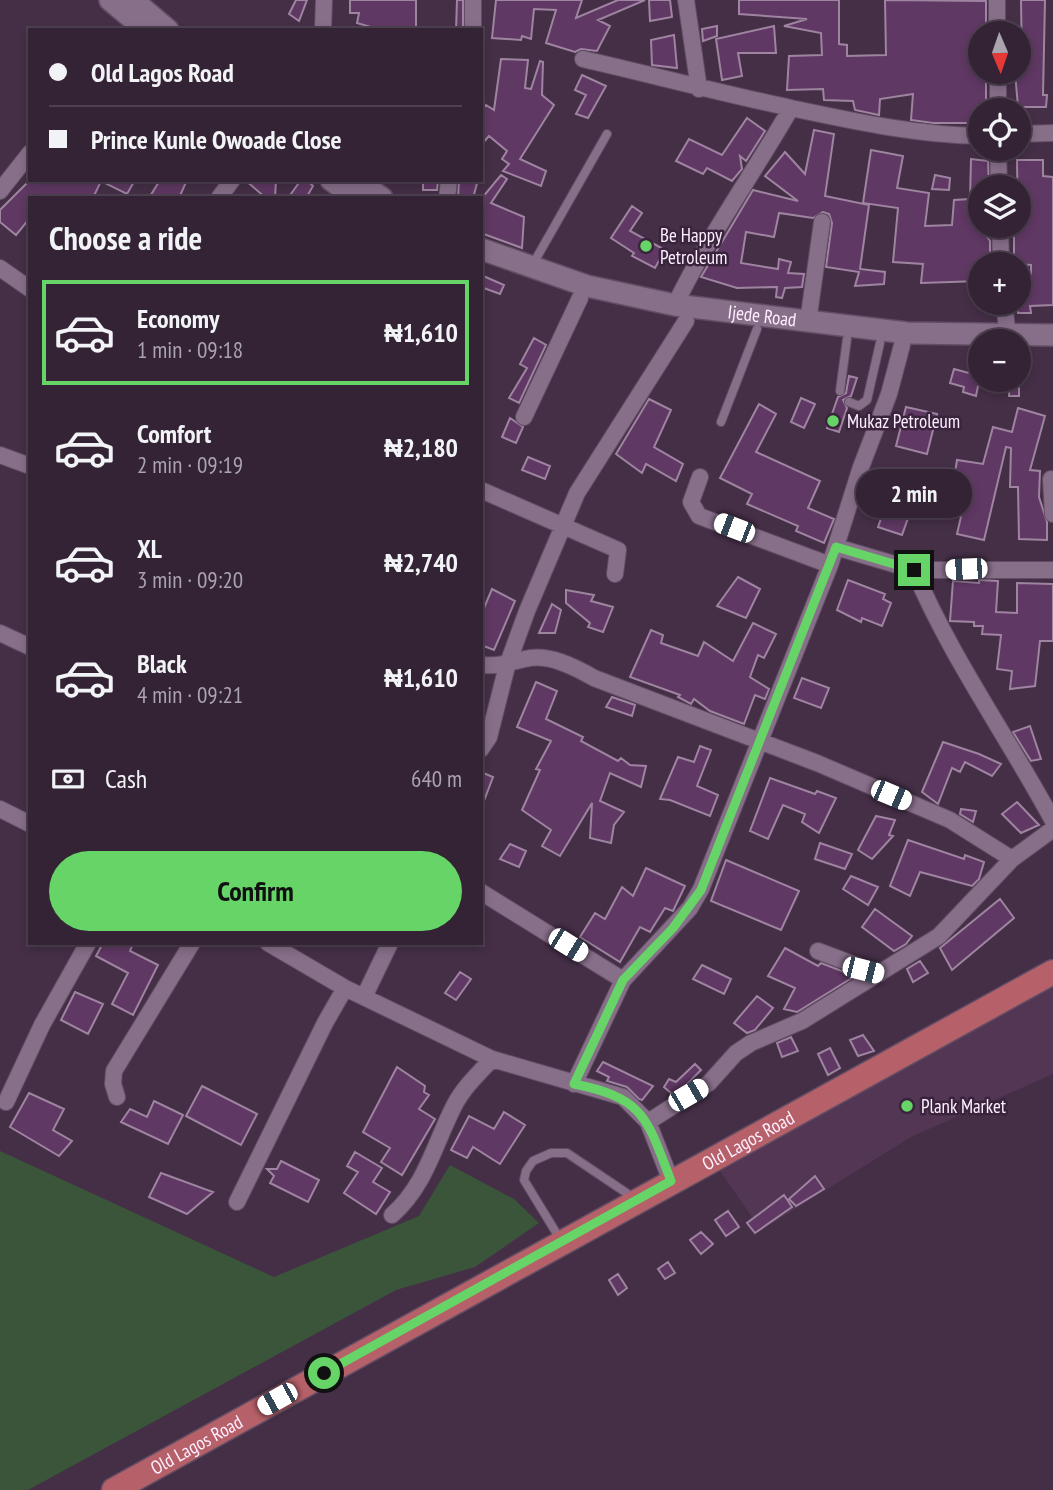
<!DOCTYPE html>
<html lang="en">
<head>
<meta charset="utf-8">
<style>
	:root { --surface:#342335; --page:#3f2f41; --text:#f1f3f6; --muted:#a9a4ad; --line:#4e4050; --accent:#66d466 }
	body { margin:0; font-family:"PT Sans Narrow",sans-serif; background:var(--page); color:var(--text); height:100vh; display:flex; flex-direction:column; font-size:26px; white-space:nowrap }
	* { box-sizing:border-box; margin:0 }
	p { font-size:23px; color:var(--muted) }
	.icon { flex:none; width:38px; height:38px; fill:none; stroke:currentColor; stroke-width:2; stroke-linecap:round; stroke-linejoin:round }
	.map { position:relative; flex:1; overflow:hidden }
	.side { position:absolute; left:28px; top:196px; width:455px; height:749px; display:flex; flex-direction:column; background:var(--surface); border-radius:0px; box-shadow:0 4px 10px #0003,0 0 0 2px var(--line) }
	.side>* { flex:none }
	.banner { position:absolute; left:28px; top:28px; width:455px; height:154px; border-radius:0px; box-shadow:0 4px 10px #0003,0 0 0 2px var(--line); display:grid; align-content:center; height:154px; padding:0 21px; background:var(--surface) }
	.needle { width:46px; rotate:178deg }
	.buttons { position:absolute; left:968px; top:21px; display:grid; gap:14px }
	.buttons a { display:grid; place-items:center; width:63px; height:63px; border-radius:50%; background:var(--surface); box-shadow:0 4px 10px #0003,0 0 0 2px var(--line); font-size:35px }
	.end { position:absolute; width:32px; height:32px; margin:-16px; border:9px solid #66d466; background:#111; box-shadow:0 0 0 4px #111 }
	.from { border-radius:50% }
	.bubble { position:absolute; height:49px; border-radius:24px; background:var(--surface); box-shadow:0 4px 10px #0003,0 0 0 2px var(--line); font-size:23px; font-weight:700; line-height:49px; text-align:center }
	.car { position:absolute; width:21px; height:42px; margin:-21px -10px; border-radius:9px; box-shadow:0 0 5px 2px #0007; background:linear-gradient(#fff 24%,#345 0 40%,#fff 0 76%,#345 0 86%,#fff 0) }
	.banner b { display:flex; align-items:center; gap:24px; height:66px; font-size:26px }
	.banner b+b { border-top:2px solid var(--line) }
	.banner i { width:18px; height:18px; background:var(--text) }
	ul { padding:0; list-style:none }
	li { display:flex; align-items:center; gap:21px; height:105px; margin:0 14px 10px; padding:0 7px; border:4px solid transparent; border-radius:0px }
	li div { flex:1 }
	li b { display:block; font-size:26px }
	li em { font-style:normal; font-weight:700 }
	li.current { border-color:var(--accent) }
	li>.icon { width:63px; height:63px; stroke-width:1.5 }
	h2 { padding:0 21px; font-size:32px; line-height:84px }
	.pay { display:flex; align-items:center; gap:18px; height:77px; padding:0 21px; font-size:26px }
	.pay p { margin-inline-start:auto }
	.button { display:flex; gap:14px; margin-top:auto; padding:14px 21px }
	.button a { flex:1; height:80px; border-radius:42px; background:var(--accent); color:#111; font-size:28px; font-weight:700; line-height:80px; text-align:center }
	.map>svg:first-child { display:block }
	.built { fill:#523654 }
	.green { fill:#3a5539 }
	.building { fill:#5f3863; stroke:#9e84a0; stroke-width:2 }
	.lines { fill:none; stroke-linecap:round; stroke-linejoin:round }
	.lane-casing { stroke:#624e64; stroke-width:10 }
	.street-casing { stroke:#624e64; stroke-width:18 }
	.secondary-casing { stroke:#624e64; stroke-width:24 }
	.primary-casing { stroke:#624e64; stroke-width:27 }
	.lane { stroke:#876e89; stroke-width:8 }
	.street { stroke:#876e89; stroke-width:16 }
	.secondary { stroke:#876e89; stroke-width:21 }
	.primary { stroke:#b66069; stroke-width:24 }
	.route { stroke:#66d466; stroke-width:9 }
	.poi-dot { fill:#66d466; stroke:#3a243d; stroke-width:2.5 }
	.labels { text-anchor:middle; dominant-baseline:central; stroke-width:5; stroke-linejoin:round; paint-order:stroke }
	.poi-label { font-size:19px; fill:#feefff; stroke:#3a243d; text-anchor:start }
	.street-label { font-size:19px; fill:#feefff; stroke:#3a243d }
</style>
</head>
<body>
<div class="map">
<svg width="1053" height="1490" viewBox="0 0 1053 1490">
	<rect width="100%" height="100%" fill="#452f47"/>
	<path class="built" d="M1053,985v89l-142,63 -150,93 -43,-62z"/>
	<path class="green" d="M0,1151l274,126 145,-61 31,-51 64,34 25,24 -64,44 -79,23 -368,200h-28z"/>
	<path class="building" d="M296,0h11l-8,21 -10,-7z
		M350,0h66v30h-35l-24,-7 2,-10h-9z
		M457,0h6v30h-7z
		M496,0h86l-6,18 42,-18h27l-47,20 12,6 -13,25 -16,-2 -6,3 -29,-9 10,-33 -22,-1 -3,30 -9,-3 -1,4 -29,-2z
		M649,0h21l2,17 -22,4z
		M739,0h100v44l8,1v11l39,-1 -1,-55 101,1v32h-6v39h6v38h-6v13h-47l-22,-3 2,-26 -33,5 -1,16 -24,-5 -2,-9 -29,-1 -1,-11 -36,1 2,-34 33,-1 -1,-22 -37,-7 23,-7 -68,-5z
		M1021,0h24l-2,95h4l-1,12h-28l-3,-35h3v-8h4z
		M717,26v10l-14,5 -1,-12z
		M774,26l2,27h-38l4,23 -20,4 -6,-41z
		M674,35l3,33 -25,-3 -1,-25z
		M501,59l27,1 -3,28 6,1 9,-28 3,1 -1,33 12,10 -34,54 26,12 -5,15 -38,-15 6,-7 -7,-5 5,-8 -18,-15 -8,9v-35l5,-5 8,5z
		M582,75l24,11 -18,32 -12,-4 10,-19 -11,-5z
		M747,118l18,13 -19,30 -6,-5 2,13 -10,12 -25,-13 -4,6 -27,-13 13,-22 33,16z
		M814,130l20,4 -9,62 44,9 -9,64 25,3 -1,12 -29,2 4,-14 -33,-5 6,-44 -3,-9 -6,-2 -10,6 -34,-5 -5,24 -28,-5 -5,31 37,6 1,-10 12,3 -3,11 16,1 -2,13 -17,1 -3,10 -6,-1 1,-10 -40,1 -36,-11 52,-87 45,11 -33,-25 20,-24 20,22z
		M871,150l32,6 -6,32 32,5 -4,33 27,-1 2,-25 16,-1 1,-40 17,2 1,26h-9v39l10,15v23h-10v17l-59,2 2,-19 -30,-2 5,-54 -35,-5z
		M1017,160h26v16l10,1v128l-23,1 1,7h-13v-27h13v-21l-17,-1v-38h4z
		M501,175l6,4 -16,24 33,14 -2,31 -41,-15v-34z
		M935,175l15,3 -1,12 -17,-1z
		M30,180h105l-8,14 -26,-13 -8,17h-63v20l-14,17 -16,-13v-12z
		M160,180h27l-8,18h-30z
		M245,180h31l-1,18h-9z
		M301,180h6l6,6 -7,12h-18z
		M423,180h15l-1,10h-14z
		M459,180h19l-5,18h-15z
		M632,206l10,7 -12,18 35,19 -10,18 -23,-12 2,-3 -23,-15z
		M481,275l23,10 -4,9 -19,-7z
		M534,338l12,7 -27,58 -10,-5 18,-30 -7,-4z
		M954,369l26,7 -4,20 -13,-4 1,-5 -14,-4z
		M849,376l8,2 -6,18 -8,4 4,8 -8,24 -12,-4 11,-31 8,-4z
		M1010,380h9v16h-10z
		M801,398l14,6 -11,24 -13,-6z
		M649,399l22,11 -17,37 29,17 -7,17 -30,-17 -4,9 -26,-19z
		M759,404l17,10 -20,38 64,29 -12,27 26,11 -10,24 -28,-12 2,-5 -51,-22 5,-10 -32,-16z
		M906,407l31,7 -10,40 -31,-8z
		M1018,408l27,8 -15,54 10,1 -1,26 8,25v18l-28,-1 -1,-52h-8l1,-39 -5,-1 -22,93 -27,-6 9,-39 -14,-2 5,-33 26,4 10,-37 19,5z
		M510,418l13,9 -7,16 -14,-6z
		M528,457l22,9 -5,13 -23,-9z
		M898,470l24,9 -20,56 -24,-8z
		M738,577l22,12 -14,29 -29,-12z
		M848,580l37,14 -2,5 8,4 -9,23 -20,-8 -1,4 -24,-12z
		M979,580l19,1 -2,31 21,1v-30l36,1v57h-13l-5,45 -25,3 2,-18 -15,-2 4,-34 -19,-1 1,-8h-9v-4l-24,-1 3,-40 26,2z
		M492,589l23,12 -21,49 -13,-5v-30z
		M566,590l28,5 -3,6 22,6 -10,25 -15,-5 2,-4 -24,-20z
		M552,604l9,6 -6,23h-16z
		M753,623l23,11 -12,24 -6,-3 -8,22 19,12 -4,10 -10,-4 -11,29 -34,-13 -16,-12 -3,5 -13,-7 2,-2 -50,-18 21,-47 12,5 -2,8 37,13 6,-14 29,19z
		M802,678l27,10 -8,20 -27,-10z
		M536,682l21,9 -11,28 37,18 -2,4 37,20 3,-3 9,7 16,1 -5,21 -31,-14 -10,28 24,11 -10,13 -3,18 -21,-5 2,-35 -32,53 -18,-10 9,-16 -29,-20 18,-40 -4,-1 15,-28 -34,-14z
		M612,697l23,8 -3,11 -26,-9z
		M1030,726l11,33 -10,2 -18,-29z
		M943,742l36,12 22,10 -9,12 -27,-14 -5,10 -8,-4 -14,36 -16,-12z
		M700,746l11,4 -14,36 21,9 -8,21 -40,-16 -10,-1 18,-42 16,5z
		M481,772l12,5 -11,29h-1z
		M770,778l45,16 2,-3 19,7 -17,35 -17,-11 3,-8 -22,-9 -15,34 -18,-8z
		M1017,802l22,23 -18,8 -19,-19z
		M961,809l15,2 -3,11 -13,-8z
		M876,816l19,4 -6,15 4,1 -21,23 -14,-9z
		M908,840l56,19 1,-4 19,7 -5,17 -7,7 -52,-14 -10,24 -20,-10z
		M820,843l32,11 -7,15 -30,-10z
		M510,844l16,7 -7,16 -19,-8z
		M726,860l73,31 -18,39 -70,-29z
		M646,868l39,18 -12,25 -8,-3 -15,24 -10,-5 -20,35 -40,-25 15,-24 10,6 17,-32 11,9z
		M851,876l27,11 -10,18 -25,-16z
		M1000,899l14,19 -62,52 -12,-22z
		M875,909l37,27 -6,8 -12,7 -32,-24z
		M103,943h23l6,3 -2,5 28,14 -25,50 -21,-11 16,-31 -32,-17z
		M785,948l33,18 3,-3 34,13 -58,36 -13,-3 11,-21 -27,-12z
		M920,961l8,12 -15,9 -6,-13z
		M702,965l29,14 -7,15 -31,-15z
		M460,972l11,7 -15,21 -11,-7z
		M75,992l28,12 -15,30 -27,-14z
		M757,996l16,12 -18,22 -8,3 -13,-10z
		M863,1035l11,16 -16,5 -8,-16z
		M791,1037l7,14 -16,6 -5,-14z
		M830,1048l10,20 -12,7 -10,-21z
		M603,1062l50,24 -11,14 -3,-1 -12,-12 -20,-6 2,-4 -12,-6z
		M695,1064l6,6 -14,14 -15,10 -8,-7 5,-8 7,3z
		M397,1067l28,19 -1,6 5,3 -10,14 16,10 -33,56 -21,-13 9,-14 -27,-16z
		M202,1086l55,28 -16,31 -55,-29z
		M29,1093l35,16 -11,21 19,11 -13,15 -49,-29z
		M154,1101l29,14 -15,29 -47,-22 9,-13 17,8z
		M504,1112l21,13 -25,39 -27,-17 -6,11 -16,-8 18,-34 25,13z
		M355,1152l27,16 -9,14 17,10 -14,22 -32,-21 14,-21 -11,-6z
		M281,1161l38,19 -11,22 -38,-19 4,-7 -7,-7h10z
		M161,1173l52,19 -26,22 -38,-17z
		M815,1176l9,13 -28,17 -7,-7z
		M784,1195l8,12 -37,26 -8,-10z
		M728,1211l11,16 -13,9 -11,-16z
		M701,1232l12,12 -12,10 -11,-14z
		M668,1262l7,11 -10,6 -7,-10z
		M618,1274l9,14 -9,7 -9,-15z"/>
	<g class="lines">
		<defs>
			<path id="lane" d="M533,264l74,-130
				M840,391l7,-52
				M849,402l10,4 8,-6 13,-57
				M721,422l36,-93
				M560,1239l-36,-59 2,-9 7,-10 18,-8h16l67,45"/>
			<path id="street" d="M686,0l13,89
				M997,0v33
				M323,30l1,-30
				M473,30v-30
				M583,59c69,16 138,34 208,49 62,13 125,27 189,28
				M998,72v38
				M1018,134l35,-1
				M998,149l1,38
				M0,191l30,-38
				M219,198l13,-18
				M447,198l2,-18
				M1000,226l1,38
				M0,268l30,21
				M1004,303l4,34
				M675,305c33,-68 78,-131 116,-197
				M808,322l14,-100
				M524,417l56,-119
				M0,455l30,11
				M700,477l-9,25 8,14 131,49
				M1051,479l2,35
				M481,490l137,60 -3,24
				M836,547l78,23h139
				M914,570c37,88 94,167 139,251
				M0,633l30,14
				M481,665c22,1 25,-2 44,-6 23,-6 50,8 69,19l223,85 133,57 62,39
				M481,749l8,-12 18,-71 20,-55 50,-118 109,-172
				M0,809l30,15
				M481,892l142,88
				M268,943l77,45 147,71 131,38 25,25 23,59
				M818,951l61,23
				M364,997l26,-54
				M574,1084l49,-104 67,-72 11,-19 129,-324 31,-98 28,-73 13,-49
				M117,1097l-4,-13 1,-13 78,-128
				M6,1102l36,-77 46,-82
				M648,1122l61,-39 27,-30 15,-10 51,-22 137,-85 73,-77 41,-30
				M237,1202l88,-179 20,-35
				M392,1215c34,-30 42,-70 62,-109 9,-18 24,-32 38,-47"/>
			<g id="secondary">
				<path d="M110,0l36,30"/>
				<path d="M135,2l33,28"/>
				<path d="M331,180l25,18"/>
				<path d="M357,180l25,18"/>
				<path id="s1" d="M481,249l106,37 88,19 232,28 146,2"/>
			</g>
			<g id="primary">
				<path id="s2" d="M114,1490l939,-518"/>
			</g>
		</defs>
		<use href="#lane" class="lane-casing"/>
		<use href="#street" class="street-casing"/>
		<use href="#secondary" class="secondary-casing"/>
		<use href="#primary" class="primary-casing"/>
		<use href="#lane" class="lane"/>
		<use href="#street" class="street"/>
		<use href="#secondary" class="secondary"/>
		<use href="#primary" class="primary"/>
	</g>
	<g class="lines">
		<path class="route" d="M324,1373l347,-192c-24,-62 -26,-83 -97,-97l49,-104 50,-52 28,-38 135,-343 78,23"/>
	</g>
	<g class="poi-dot">
		<circle cx="646" cy="246" r="7"/>
		<circle cx="833" cy="421" r="7"/>
		<circle cx="907" cy="1106" r="7"/>
	</g>
	<g class="labels">
		<g class="poi-label">
			<text x="660" y="235">Be Happy<tspan x="660" dy="22">Petroleum</tspan></text>
			<text x="847" y="421">Mukaz Petroleum</text>
			<text x="921" y="1106">Plank Market</text>
		</g>
		<g class="street-label">
			<text stroke="none"><textPath href="#s1" startOffset="290">Ijede Road</textPath></text>
			<text stroke="none"><textPath href="#s2" startOffset="724">Old Lagos Road</textPath></text>
			<text stroke="none"><textPath href="#s2" startOffset="94">Old Lagos Road</textPath></text>
		</g>
	</g>
</svg>
<div class="buttons">
<a><svg class="needle" viewBox="-14 -14 28 28"><path d="M0-13l5 13h-10z" fill="#e53935"/><path d="M0 13l5-13h-10z" fill="#a9a4ad"/></svg></a>
<a><svg class="icon" aria-label="locate" viewBox="0 0 24 24"><circle cx="12" cy="12" r="6"/><path d="M12 2v4M12 18v4M2 12h4M18 12h4"/></svg></a>
<a><svg class="icon" aria-label="layers" viewBox="0 0 24 24"><path d="M12 4l9 5-9 5-9-5zM3 14l9 5 9-5"/></svg></a>
<a>+</a>
<a>−</a>
</div>
<i class="end from" style="left:324px;top:1373px"></i>
<i class="end" style="left:914px;top:570px"></i>
<div class="bubble" style="left:856px;top:469px;width:116px">2 min</div>
<i class="car" style="left:734px;top:528px;rotate:291deg"></i>
<i class="car" style="left:966px;top:569px;rotate:268deg"></i>
<i class="car" style="left:891px;top:795px;rotate:113deg"></i>
<i class="car" style="left:568px;top:945px;rotate:122deg"></i>
<i class="car" style="left:863px;top:970px;rotate:104deg"></i>
<i class="car" style="left:688px;top:1095px;rotate:60deg"></i>
<i class="car" style="left:277px;top:1399px;rotate:241deg"></i>
<div class="banner">
<b><i class="from"></i>Old Lagos Road</b>
<b><i></i>Prince Kunle Owoade Close</b>
</div>
<section class="side">
<h2>Choose a ride</h2>
<ul>
<li class="current"><svg class="icon" aria-label="car" viewBox="0 0 24 24"><path d="M5 17H2v-5l4-1 3-4h7l3 4 3 1v5h-3M9 17h6M6 11h13"/><circle cx="7" cy="17" r="2"/><circle cx="17" cy="17" r="2"/></svg><div><b>Economy</b><p>1 min · 09:18</p></div><em>₦1,610</em></li>
<li><svg class="icon" aria-label="car" viewBox="0 0 24 24"><path d="M5 17H2v-5l4-1 3-4h7l3 4 3 1v5h-3M9 17h6M6 11h13"/><circle cx="7" cy="17" r="2"/><circle cx="17" cy="17" r="2"/></svg><div><b>Comfort</b><p>2 min · 09:19</p></div><em>₦2,180</em></li>
<li><svg class="icon" aria-label="car" viewBox="0 0 24 24"><path d="M5 17H2v-5l4-1 3-4h7l3 4 3 1v5h-3M9 17h6M6 11h13"/><circle cx="7" cy="17" r="2"/><circle cx="17" cy="17" r="2"/></svg><div><b>XL</b><p>3 min · 09:20</p></div><em>₦2,740</em></li>
<li><svg class="icon" aria-label="car" viewBox="0 0 24 24"><path d="M5 17H2v-5l4-1 3-4h7l3 4 3 1v5h-3M9 17h6M6 11h13"/><circle cx="7" cy="17" r="2"/><circle cx="17" cy="17" r="2"/></svg><div><b>Black</b><p>4 min · 09:21</p></div><em>₦1,610</em></li>
</ul>
<div class="pay"><svg class="icon" aria-label="cash" viewBox="0 0 24 24"><path d="M3 7h18v10H3z"/><circle cx="12" cy="12" r="2"/></svg>Cash<p>640 m</p></div>
<div class="button"><a>Confirm</a></div>
</section>
</div>
</body>
</html>
